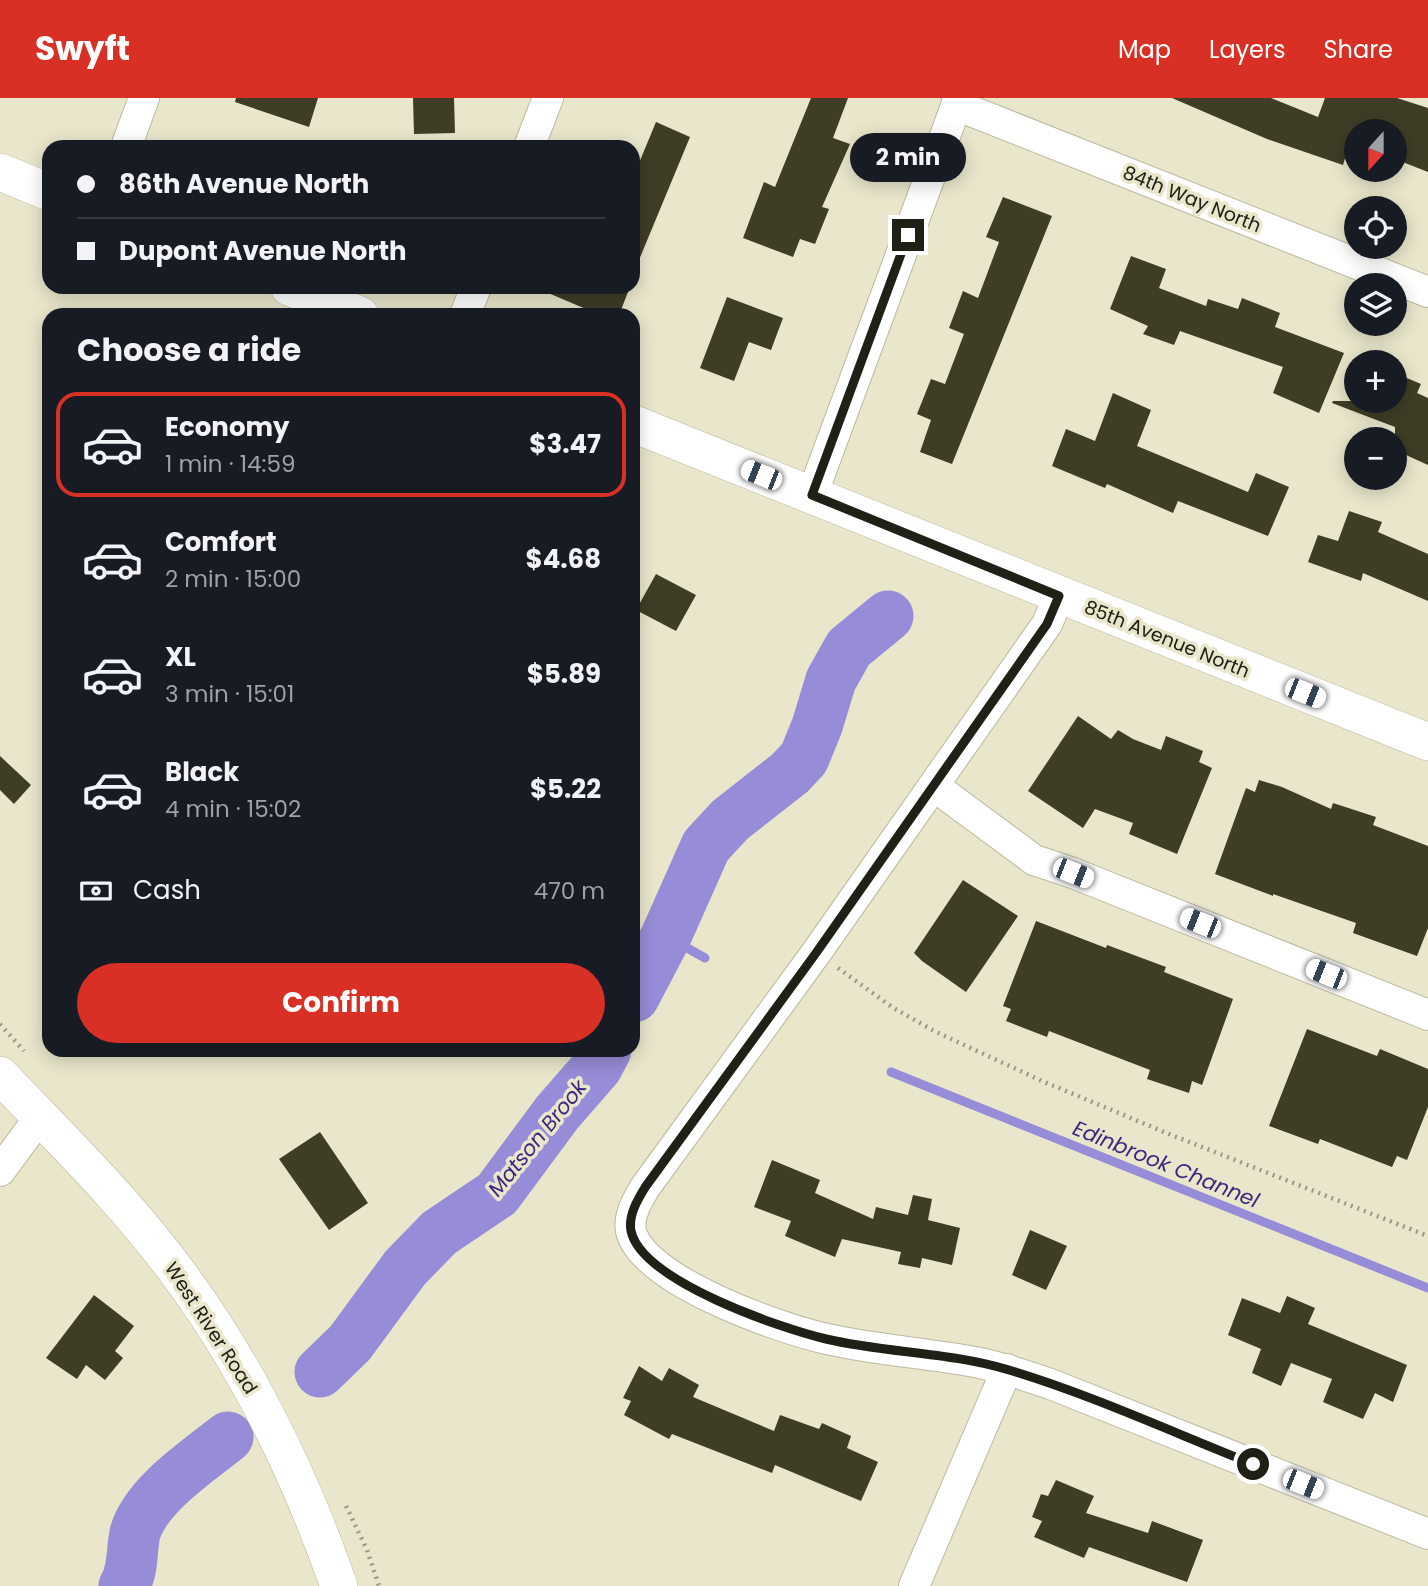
<!DOCTYPE html>
<html lang="en">
<head>
<meta charset="utf-8">
<style>
	:root { --surface:#171b24; --page:#242831; --text:#f1f3f6; --muted:#9ea1a6; --line:#363941; --accent:#d93025 }
	body { margin:0; font-family:Poppins,sans-serif; background:var(--page); color:var(--text); height:100vh; display:flex; flex-direction:column; font-size:26px; white-space:nowrap }
	* { box-sizing:border-box; margin:0 }
	p { font-size:23px; color:var(--muted) }
	.icon { flex:none; width:38px; height:38px; fill:none; stroke:currentColor; stroke-width:2; stroke-linecap:round; stroke-linejoin:round }
	.map { position:relative; flex:1; overflow:hidden }
	.panel { position:absolute; left:42px; top:210px; width:598px; height:749px; display:flex; flex-direction:column; background:var(--surface); border-radius:21px; box-shadow:0 4px 18px #0003 }
	.panel>* { flex:none }
	.top-card { position:absolute; left:42px; top:42px; width:598px; height:154px; border-radius:21px; box-shadow:0 4px 18px #0003; display:grid; align-content:center; height:154px; padding:0 35px; background:var(--surface) }
	.needle { width:46px; rotate:201deg }
	.tools { position:absolute; left:1344px; top:21px; display:grid; gap:14px }
	.tools a { display:grid; place-items:center; width:63px; height:63px; border-radius:50%; background:var(--surface); box-shadow:0 4px 18px #0003; font-size:35px }
	.end { position:absolute; width:32px; height:32px; margin:-16px; border:9px solid #212016; background:#fff; box-shadow:0 0 0 4px #fff }
	.from { border-radius:50% }
	.bubble { position:absolute; height:49px; border-radius:24px; background:var(--surface); box-shadow:0 4px 18px #0003; font-size:23px; font-weight:700; line-height:49px; text-align:center }
	.car { position:absolute; width:21px; height:42px; margin:-21px -10px; border-radius:9px; box-shadow:0 0 5px 2px #0007; background:linear-gradient(#fff 24%,#345 0 40%,#fff 0 76%,#345 0 86%,#fff 0) }
	.top-card b { display:flex; align-items:center; gap:24px; height:66px; font-size:26px }
	.top-card b+b { border-top:2px solid var(--line) }
	.top-card i { width:18px; height:18px; background:var(--text) }
	ul { padding:0; list-style:none }
	li { display:flex; align-items:center; gap:21px; height:105px; margin:0 14px 10px; padding:0 21px; border:4px solid transparent; border-radius:21px }
	li div { flex:1 }
	li b { display:block; font-size:26px }
	li em { font-style:normal; font-weight:700 }
	li.active { border-color:var(--accent) }
	li>.icon { width:63px; height:63px; stroke-width:1.5 }
	h2 { padding:0 35px; font-size:32px; line-height:84px }
	.pay { display:flex; align-items:center; gap:18px; height:77px; padding:0 35px; font-size:26px }
	.pay p { margin-inline-start:auto }
	.button { display:flex; gap:14px; margin-top:auto; padding:14px 35px }
	.button a { flex:1; height:80px; border-radius:42px; background:var(--accent); color:#fff; font-size:28px; font-weight:700; line-height:80px; text-align:center }
	header { display:flex; align-items:center; gap:42px; box-sizing:border-box; height:98px; padding:0 35px; background:var(--accent); color:#fff }
	header strong { font-size:33px }
	nav { display:flex; gap:38px; margin-inline-start:auto; font-size:24px }
	.map>svg:first-child { display:block }
	.lines { fill:none; stroke-linecap:round; stroke-linejoin:round }
	.stream { stroke:#978cd7; stroke-width:9 }
	.river { stroke:#978cd7; stroke-width:51 }
	.building { fill:#3f3d26 }
	.minor-casing { stroke:#bbb89e; stroke-width:32 }
	.tertiary-casing { stroke:#bbb89e; stroke-width:38 }
	.path { stroke:#9b9884; stroke-width:4.5; stroke-dasharray:2 5; stroke-linecap:butt }
	.minor { stroke:#fff; stroke-width:30 }
	.tertiary { stroke:#fff; stroke-width:37 }
	.route { stroke:#212016; stroke-width:9 }
	.labels { text-anchor:middle; dominant-baseline:central; stroke-width:7; stroke-linejoin:round; paint-order:stroke }
	.street-label { font-size:19px; fill:#212016; stroke:#e9e6cb }
	.water-label { font-size:21px; font-style:italic; fill:#3e277f; stroke:#e9e6cb }
</style>
</head>
<body>
<header>
<strong>Swyft</strong>
<nav><a>Map</a><a>Layers</a><a>Share</a></nav>
</header>
<div class="map">
<svg width="1428" height="1488" viewBox="0 0 1428 1488">
	<rect width="100%" height="100%" fill="#e9e6cb"/>
	<g class="lines">
		<path class="stream" d="M666,838l39,22
			M891,974l537,216"/>
		<path class="river" d="M634,899l32,-61 40,-90 24,-26 60,-47 14,-15 13,-32 14,-46 18,-32 39,-32
			M320,1274l30,-29 55,-75 34,-35 58,-39 60,-81 40,-46 9,-17
			M124,1488c10,-16 7,-35 11,-53 11,-38 63,-72 93,-96"/>
	</g>
	<path class="building" d="M236,0h82l-9,29 -74,-25z
		M413,0h41l1,35 -41,1z
		M811,0h37l-15,40 17,6 -28,63 7,2 -14,35 -15,-5 -7,18 -50,-19 21,-56 11,5z
		M1172,0h99l47,19 7,-19h72l31,10v64l-33,-13v-28h-39v13l-6,-2 -7,23 -76,-26z
		M656,24l34,15 -56,135v-97z
		M1003,99l49,19 -100,248 -32,-12 11,-32 -14,-6 14,-35 14,5 19,-50 -15,-6 14,-37 15,7 21,-56 -13,-5z
		M1131,158l35,13 -7,19 47,18 2,-7 30,10 4,-11 38,15 -5,14 69,26 -25,60 -46,-20 10,-26 -103,-36 -6,14 -31,-11 5,-8 -38,-17z
		M534,189h96l-11,28h-19z
		M727,199l56,21 -12,32 -22,-8 -15,39 -34,-13z
		M1395,275l26,11 -4,9 11,5v67l-33,-15v-23l-63,-24 1,-2h62z
		M1113,295l38,17 -14,36 111,46 8,-19 33,14 -21,49 -90,-35 -5,12 -66,-29 -2,4 -53,-22 14,-37 29,12z
		M1349,413l33,11 -4,10 50,22v47l-65,-28 -2,8 -53,-19 10,-27 20,6z
		M656,476l40,21 -20,36 -40,-21z
		M1078,618l33,23 7,-9 15,9 28,11 5,-14 37,15 -4,11 13,6 -35,86 -48,-20 4,-11 -38,-14 -12,19 -55,-37z
		M0,658l31,29 -17,19 -14,-14z
		M1259,682l23,7 49,22 2,-6 43,14 -3,8 55,21v82l-11,28 -64,-23 3,-10 -83,-29v2l-58,-22 31,-86 9,4z
		M963,782l55,36 -52,76 -44,-31 -8,-8z
		M1036,823l70,27 1,-3 59,22 -2,5 69,27 -31,86 -10,-4 -3,12 -42,-14 3,-9 -101,-39 -2,6 -41,-16 5,-12 -8,-3z
		M1307,931l70,27 3,-7 48,20v38l-21,53 -10,-4 -5,11 -72,-28 -2,5 -49,-18z
		M320,1034l48,71 -39,27 -50,-71z
		M772,1062l48,20 -5,13 58,26 3,-12 32,8 5,-20 19,4 -4,21 32,8 -8,37 -30,-7 -2,10 -22,-4 3,-12 -59,-13 -7,18 -50,-21 6,-15 -37,-14z
		M1030,1132l37,16 -21,44 -34,-15z
		M94,1197l40,31 -19,25 8,7 -18,22 -19,-15 -9,14 -31,-21z
		M1287,1198l28,12 -7,16 99,41 -14,37 -18,-9 -12,26 -40,-17 9,-23 -41,-16 -10,23 -29,-13 9,-24 -33,-14 14,-37 38,15z
		M639,1268l23,15 7,-13 30,17 -6,12 81,34 6,-16 39,14 3,-6 29,13 -4,12 31,14 -17,39 -86,-36 -3,8 -100,-39 -3,5 -45,-24 7,-14 -8,-3z
		M1056,1382l38,16 -8,17 62,20 4,-12 51,19 -16,42 -98,-35 -5,11 -50,-21 8,-16 -10,-4 9,-23 7,2z"/>
	<g class="lines">
		<defs>
			<path id="minor" d="M956,7l472,187
				M126,49l18,-49
				M529,49l19,-49
				M465,217l11,-28
				M812,397l147,-397
				M1059,498l-12,28 -231,329 -170,233c-8,13 -18,29 -15,45 12,50 150,98 196,108 49,11 99,14 148,23 27,5 52,14 78,23l375,149
				M934,688l100,74 39,13 355,142
				M0,1073l40,-54
				M914,1488l93,-217"/>
			<path id="tertiary" d="M0,74l49,20
				M289,189l71,28
				M634,326l794,318
				M0,977c63,66 130,131 183,205 68,93 118,198 156,306"/>
		</defs>
		<use href="#minor" class="minor-casing"/>
		<use href="#tertiary" class="tertiary-casing"/>
		<path class="path" d="M838,870l54,39 42,24 108,50 127,53 259,102
			M0,926l24,27
			M346,1408l21,44 12,36"/>
		<use href="#minor" class="minor"/>
		<use href="#tertiary" class="tertiary"/>
	</g>
	<g class="lines">
		<path class="route" d="M908,137l-96,260 247,101 -12,28 -231,329 -170,233c-8,13 -18,29 -15,45 11,50 149,97 195,108 60,14 124,13 183,31 83,25 163,62 244,94"/>
	</g>
	<g class="labels">
		<g class="street-label">
			<text transform="translate(1192 101) rotate(22)">84th Way North</text>
			<text transform="translate(1167 541) rotate(22)">85th Avenue North</text>
			<text transform="translate(211 1230) rotate(57)">West River Road</text>
		</g>
		<g class="water-label">
			<text transform="translate(537 1040) rotate(-51)">Matson Brook</text>
			<text transform="translate(1166 1066) rotate(22)">Edinbrook Channel</text>
		</g>
	</g>
</svg>
<div class="tools">
<a><svg class="needle" viewBox="-14 -14 28 28"><path d="M0-13l5 13h-10z" fill="#e53935"/><path d="M0 13l5-13h-10z" fill="#9ea1a6"/></svg></a>
<a><svg class="icon" aria-label="locate" viewBox="0 0 24 24"><circle cx="12" cy="12" r="6"/><path d="M12 2v4M12 18v4M2 12h4M18 12h4"/></svg></a>
<a><svg class="icon" aria-label="layers" viewBox="0 0 24 24"><path d="M12 4l9 5-9 5-9-5zM3 14l9 5 9-5"/></svg></a>
<a>+</a>
<a>−</a>
</div>
<i class="end from" style="left:1253px;top:1366px"></i>
<i class="end" style="left:908px;top:137px"></i>
<div class="bubble" style="left:850px;top:35px;width:116px">2 min</div>
<i class="car" style="left:761px;top:377px;rotate:292deg"></i>
<i class="car" style="left:1305px;top:595px;rotate:112deg"></i>
<i class="car" style="left:1073px;top:775px;rotate:112deg"></i>
<i class="car" style="left:1200px;top:825px;rotate:292deg"></i>
<i class="car" style="left:1326px;top:876px;rotate:292deg"></i>
<i class="car" style="left:1303px;top:1386px;rotate:112deg"></i>
<div class="top-card">
<b><i class="from"></i>86th Avenue North</b>
<b><i></i>Dupont Avenue North</b>
</div>
<section class="panel">
<h2>Choose a ride</h2>
<ul>
<li class="active"><svg class="icon" aria-label="car" viewBox="0 0 24 24"><path d="M5 17H2v-5l4-1 3-4h7l3 4 3 1v5h-3M9 17h6M6 11h13"/><circle cx="7" cy="17" r="2"/><circle cx="17" cy="17" r="2"/></svg><div><b>Economy</b><p>1 min · 14:59</p></div><em>$3.47</em></li>
<li><svg class="icon" aria-label="car" viewBox="0 0 24 24"><path d="M5 17H2v-5l4-1 3-4h7l3 4 3 1v5h-3M9 17h6M6 11h13"/><circle cx="7" cy="17" r="2"/><circle cx="17" cy="17" r="2"/></svg><div><b>Comfort</b><p>2 min · 15:00</p></div><em>$4.68</em></li>
<li><svg class="icon" aria-label="car" viewBox="0 0 24 24"><path d="M5 17H2v-5l4-1 3-4h7l3 4 3 1v5h-3M9 17h6M6 11h13"/><circle cx="7" cy="17" r="2"/><circle cx="17" cy="17" r="2"/></svg><div><b>XL</b><p>3 min · 15:01</p></div><em>$5.89</em></li>
<li><svg class="icon" aria-label="car" viewBox="0 0 24 24"><path d="M5 17H2v-5l4-1 3-4h7l3 4 3 1v5h-3M9 17h6M6 11h13"/><circle cx="7" cy="17" r="2"/><circle cx="17" cy="17" r="2"/></svg><div><b>Black</b><p>4 min · 15:02</p></div><em>$5.22</em></li>
</ul>
<div class="pay"><svg class="icon" aria-label="cash" viewBox="0 0 24 24"><path d="M3 7h18v10H3z"/><circle cx="12" cy="12" r="2"/></svg>Cash<p>470 m</p></div>
<div class="button"><a>Confirm</a></div>
</section>
</div>
</body>
</html>
